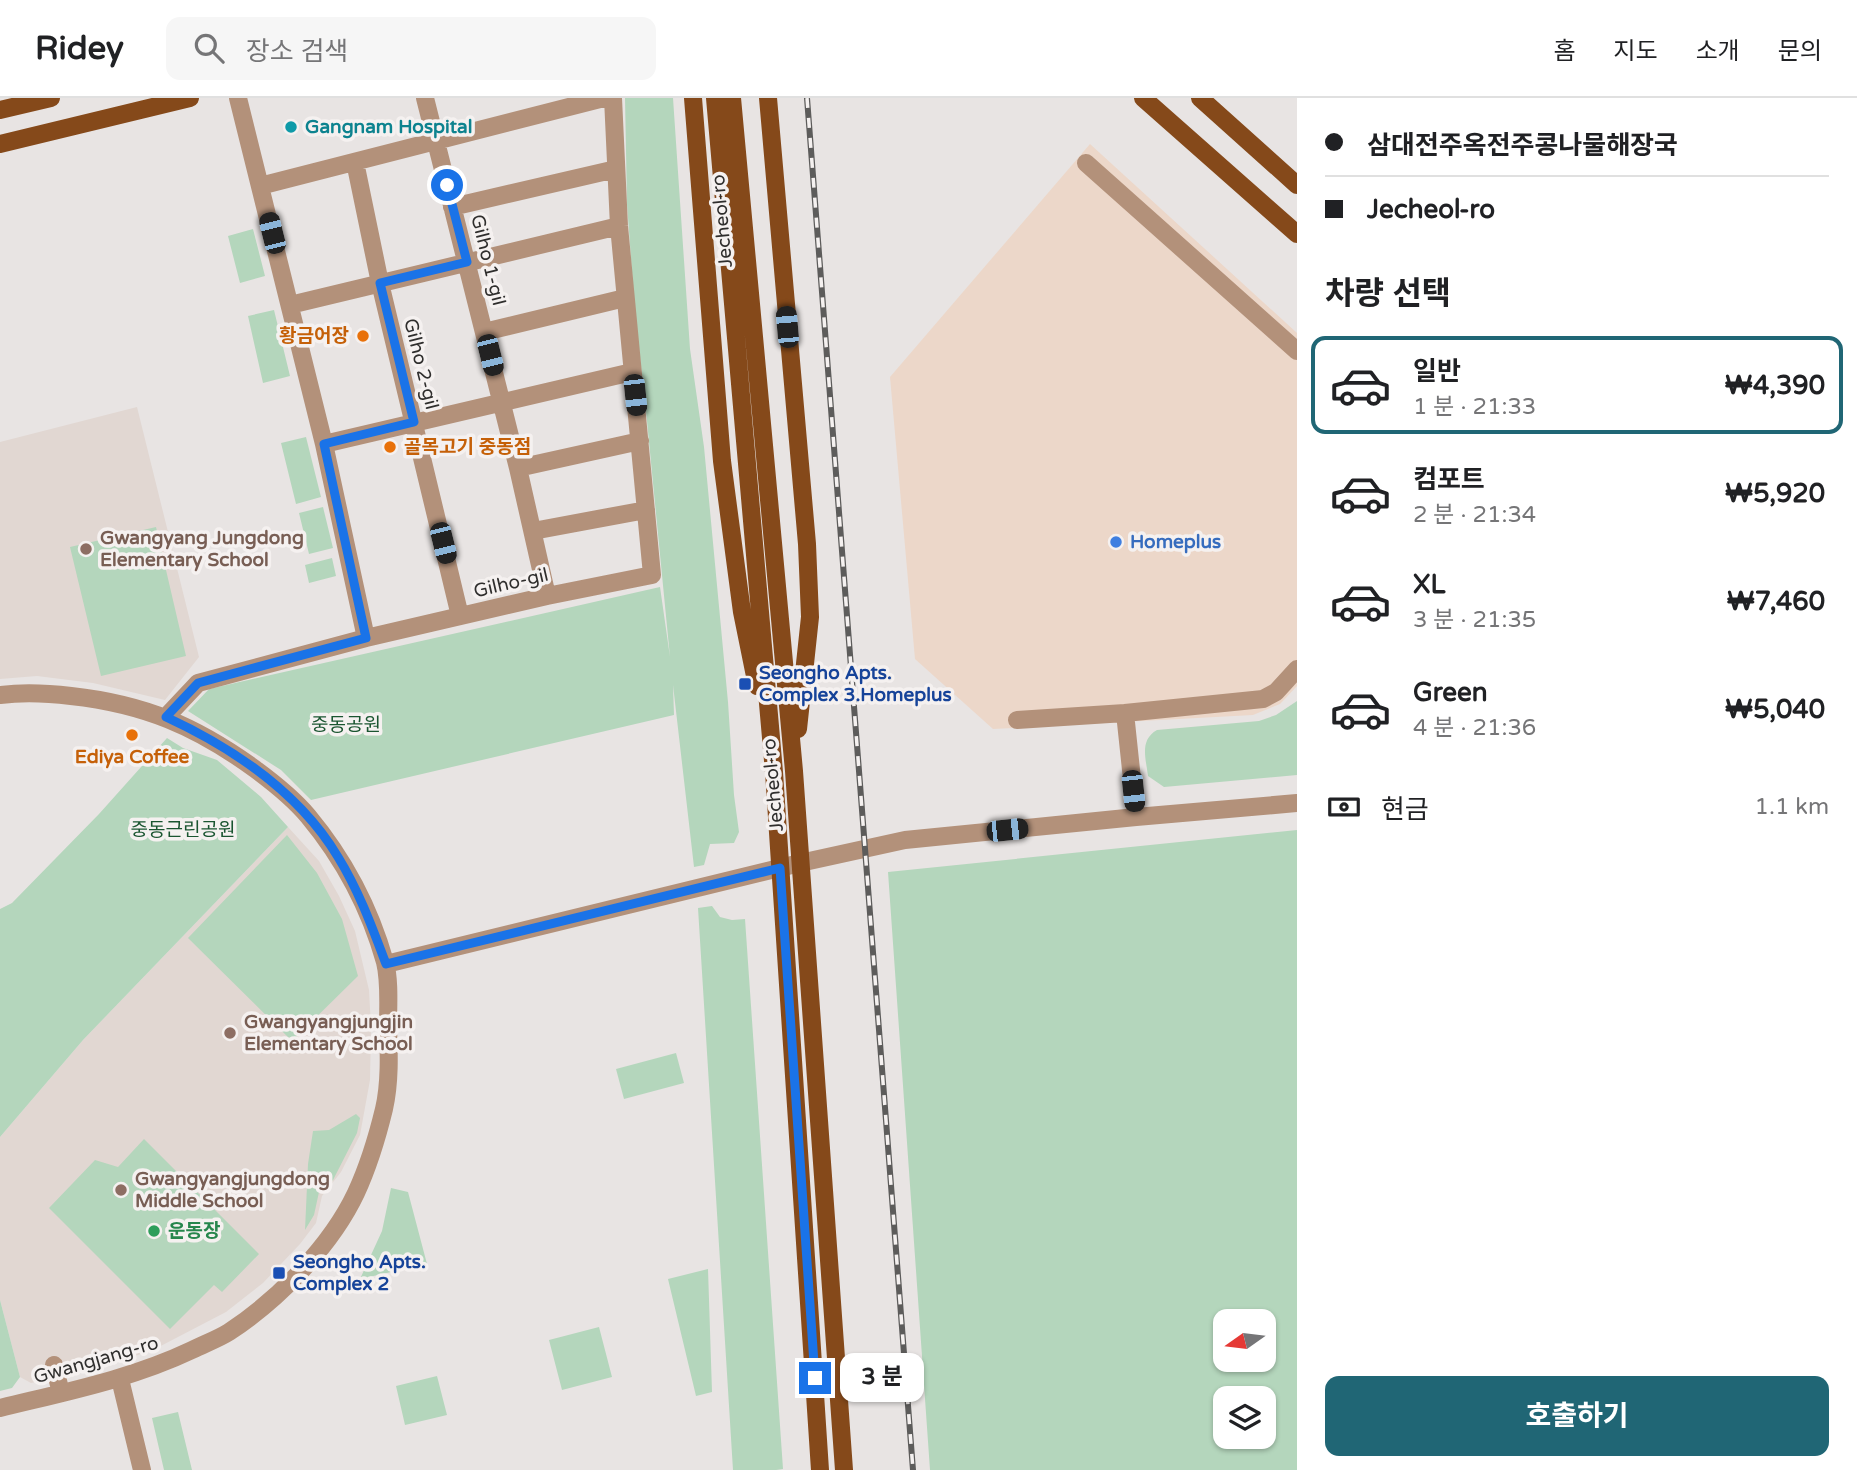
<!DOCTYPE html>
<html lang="ko">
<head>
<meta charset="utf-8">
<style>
	:root { --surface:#fff; --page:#f6f6f6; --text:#202124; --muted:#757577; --line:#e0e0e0; --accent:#206675 }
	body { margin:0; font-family:"Varela Round","Noto Sans KR",sans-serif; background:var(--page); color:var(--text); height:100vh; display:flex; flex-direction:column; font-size:26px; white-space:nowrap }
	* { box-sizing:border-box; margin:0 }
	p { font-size:23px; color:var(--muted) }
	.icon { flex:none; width:38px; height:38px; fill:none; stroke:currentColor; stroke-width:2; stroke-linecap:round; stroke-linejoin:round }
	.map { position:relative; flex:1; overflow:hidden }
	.sheet { display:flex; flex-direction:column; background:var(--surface); width:560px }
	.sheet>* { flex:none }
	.hud { display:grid; align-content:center; height:154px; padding:0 28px; background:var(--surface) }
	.needle { width:46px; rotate:256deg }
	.buttons { position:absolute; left:1213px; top:1211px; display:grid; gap:14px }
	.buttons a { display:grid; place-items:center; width:63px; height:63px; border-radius:14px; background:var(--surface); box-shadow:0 2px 5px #0004; font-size:35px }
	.end { position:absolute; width:32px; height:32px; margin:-16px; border:9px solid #1a73e8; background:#fff; box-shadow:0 0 0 4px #fff }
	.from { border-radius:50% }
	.bubble { position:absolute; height:49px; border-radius:14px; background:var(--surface); box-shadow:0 2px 5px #0004; font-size:23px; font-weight:700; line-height:49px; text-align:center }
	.car { position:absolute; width:21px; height:42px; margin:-21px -10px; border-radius:9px; box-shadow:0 0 5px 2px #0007; background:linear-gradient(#222 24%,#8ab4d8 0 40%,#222 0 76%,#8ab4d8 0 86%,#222 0) }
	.hud b { display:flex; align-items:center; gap:24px; height:66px; font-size:26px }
	.hud b+b { border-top:2px solid var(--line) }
	.hud i { width:18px; height:18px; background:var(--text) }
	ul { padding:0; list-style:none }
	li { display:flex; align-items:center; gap:21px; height:98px; margin:0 14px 10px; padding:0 14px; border:4px solid transparent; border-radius:14px }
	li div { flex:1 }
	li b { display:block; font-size:26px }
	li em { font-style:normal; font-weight:700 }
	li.selected { border-color:var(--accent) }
	li>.icon { width:63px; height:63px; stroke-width:1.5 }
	h2 { padding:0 28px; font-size:32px; line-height:84px }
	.pay { display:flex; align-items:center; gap:18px; height:77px; padding:0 28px; font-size:26px }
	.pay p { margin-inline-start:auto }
	.cta { display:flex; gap:14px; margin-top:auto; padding:14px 28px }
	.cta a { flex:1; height:80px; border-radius:14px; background:var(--accent); color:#fff; font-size:28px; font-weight:700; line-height:80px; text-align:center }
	header { display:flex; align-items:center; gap:42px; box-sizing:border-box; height:98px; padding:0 35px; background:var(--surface); border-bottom:2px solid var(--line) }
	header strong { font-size:33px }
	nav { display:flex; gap:38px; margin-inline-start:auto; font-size:24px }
	.search { width:490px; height:63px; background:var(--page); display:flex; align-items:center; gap:18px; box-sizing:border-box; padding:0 24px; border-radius:14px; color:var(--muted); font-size:26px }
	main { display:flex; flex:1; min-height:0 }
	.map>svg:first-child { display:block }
	.commercial { fill:#ecd7c9 }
	.built { fill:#e1d7d2 }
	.green { fill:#b4d6bc; fill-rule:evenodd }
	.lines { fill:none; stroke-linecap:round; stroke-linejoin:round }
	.minor { stroke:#b3917a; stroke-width:18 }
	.major { stroke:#85491a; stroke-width:18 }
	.rail-casing { stroke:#5d5c5b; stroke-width:6 }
	.rail { stroke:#f5f1f0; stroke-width:3.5; stroke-dasharray:10; stroke-linecap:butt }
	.route { stroke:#1a73e8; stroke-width:9 }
	.culture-dot { fill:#0f9aa8; stroke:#f5f1f0; stroke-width:2.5 }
	.food-dot { fill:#e8710a; stroke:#f5f1f0; stroke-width:2.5 }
	.shop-dot { fill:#3f7fe0; stroke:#f5f1f0; stroke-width:2.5 }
	.education-dot { fill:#8d6e63; stroke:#f5f1f0; stroke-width:2.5 }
	.transit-dot { fill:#1a4fb4; stroke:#f5f1f0; stroke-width:2.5 }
	.leisure-dot { fill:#2e9e5b; stroke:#f5f1f0; stroke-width:2.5 }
	.labels { text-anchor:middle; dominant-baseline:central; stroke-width:7; stroke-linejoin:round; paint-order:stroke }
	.culture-label { font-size:19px; font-weight:bold; fill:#0d838f; stroke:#f5f1f0; text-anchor:start }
	.street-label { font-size:19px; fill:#2f2e2d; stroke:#f5f1f0 }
	.food-label { font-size:19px; font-weight:bold; fill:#c56008; stroke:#f5f1f0; text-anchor:end }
	.education-label { font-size:19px; font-weight:bold; fill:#785e54; stroke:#f5f1f0; text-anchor:start }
	.shop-label { font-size:19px; font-weight:bold; fill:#366cbe; stroke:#f5f1f0; text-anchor:start }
	.transit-label { font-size:19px; font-weight:bold; fill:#164399; stroke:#f5f1f0; text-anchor:start }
	.park-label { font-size:19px; fill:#1a5530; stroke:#f5f1f0 }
	.leisure-label { font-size:19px; font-weight:bold; fill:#27864d; stroke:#f5f1f0; text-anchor:start }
</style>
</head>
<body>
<header>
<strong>Ridey</strong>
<div class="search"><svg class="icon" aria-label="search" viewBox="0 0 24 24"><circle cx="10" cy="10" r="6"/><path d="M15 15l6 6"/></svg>장소 검색</div>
<nav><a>홈</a><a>지도</a><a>소개</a><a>문의</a></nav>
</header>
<main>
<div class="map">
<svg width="1297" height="1372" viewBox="0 0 1297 1372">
	<rect width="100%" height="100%" fill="#e8e4e3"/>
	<path class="commercial" d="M1090,46l207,189v353l-17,18 -27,11 -260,14 -78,-70 -25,-282z"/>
	<path class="built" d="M137,309l62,250 -34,43 -72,-17 -56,-7 -37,3v-237z
		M288,729l31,34 20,35 16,35 14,59 2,37 -1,53 -10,55 -19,37 -19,24 -6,27 -16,21 -37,39 -37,29 -73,38 -48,16 -74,17 -11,-6 -20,-77v-163l83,-97z"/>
	<path class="green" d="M625,0h48l17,251 14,98 24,255 6,93 5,37 -5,11 -24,1 -6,21 -10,2 -21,-182 1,30 -363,85 -30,-30 -93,-59 21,-22 451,-102 10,70 -24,-246 -11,-98 -8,-109z
		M253,131l12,47 -25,7 -12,-47z
		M274,212l16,66 -27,7 -15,-67z
		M306,339l15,60 -25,7 -15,-61z
		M323,409l10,41 -24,6 -10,-41z
		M156,429l30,129 -85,20 -31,-129z
		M332,460l4,18 -27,7 -4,-18z
		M1297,603v74l-133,12 -16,-11c-2,-17 -9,-36 9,-46l102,-9 17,-6z
		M167,640l16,10 34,12 44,37 27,30 -205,213 -83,97v-228l12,-6 87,-89z
		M1297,732v640h-367l-42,-598zM1225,1223h39v39h-39zM1225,1300h39v39h-39z
		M287,737l30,38 25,46 16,57 -66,65 -104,-103z
		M712,808l8,11 12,3 13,-1 38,550 -7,1h-43l-35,-562z
		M676,955l8,30 -60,16 -8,-30z
		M356,1016l4,4 -3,15 -24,47 -14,12 -5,23 -9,15 3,-66 5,-33 16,-1z
		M144,1041l115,115 -37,38 -8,-7 -44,44 -121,-121 46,-48 23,7z
		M391,1090l17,4 19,72 -67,15 22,-48z
		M708,1171l4,123 -16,4 -28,-117z
		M0,1202l20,77 -8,11 -12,3z
		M599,1229l13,50 -50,13 -13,-50z
		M437,1278l10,39 -42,10 -9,-39z
		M178,1314l14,58h-28l-12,-52z"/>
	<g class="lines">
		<path class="minor" d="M238,0l86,346 42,194 181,-42 105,-21 -33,-349 -6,-128
			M425,0l93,370 29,128
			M355,64l25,121 80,333
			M1086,65l211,188
			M260,88l344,-88
			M452,109l164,-38
			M290,207l329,-79
			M484,234l141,-34
			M324,346l308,-72
			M518,370l122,-27
			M533,433l113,-21
			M0,597c24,-3 46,-2 71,1 73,8 125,30 184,73 19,14 38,29 53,47 35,42 62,93 77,146 5,20 3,44 3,65 1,27 2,56 -4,82 -7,29 -16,58 -28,84 -25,53 -78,107 -127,139 -11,7 -25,12 -37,18 -61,29 -127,42 -192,58
			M1125,615l11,104
			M166,619l32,-34 168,-45
			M1017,622l108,-7 138,-14 13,-7 21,-23
			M386,866l414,-101 105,-23 231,-23 161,-14
			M54,1267l7,28
			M120,1281l22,91"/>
		<path class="major" d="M693,0l29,363 20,151 15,74
			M715,0l59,674 46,698
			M732,0l62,673 50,699
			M768,0l39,446 3,73 -12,112
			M1143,0l154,136
			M1200,0l97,87
			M0,12l51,-12
			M0,46l190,-46"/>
		<defs>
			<path id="rail" d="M807,0l106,1372"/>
		</defs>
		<use href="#rail" class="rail-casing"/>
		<use href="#rail" class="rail"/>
	</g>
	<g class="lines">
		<path class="route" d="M447,87l20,77 -87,21 34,139 -90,22 42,194 -168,45 -32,34c67,31 133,75 172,140 21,34 34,70 48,107l394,-96 35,510"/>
	</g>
	<circle class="culture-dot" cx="291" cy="29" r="7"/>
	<g class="food-dot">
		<circle cx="363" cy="238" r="7"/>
		<circle cx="390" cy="349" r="7"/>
		<circle cx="132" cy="637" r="7"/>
	</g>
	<circle class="shop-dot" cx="1116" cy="444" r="7"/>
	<g class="education-dot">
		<circle cx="86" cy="451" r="7"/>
		<circle cx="230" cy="935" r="7"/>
		<circle cx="121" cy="1092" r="7"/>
	</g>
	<g class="transit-dot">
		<rect x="738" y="579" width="14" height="14" rx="3.5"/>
		<rect x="272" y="1168" width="14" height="14" rx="3.5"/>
	</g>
	<circle class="leisure-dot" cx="154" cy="1133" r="7"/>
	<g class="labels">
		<g class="culture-label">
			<text x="305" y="29">Gangnam Hospital</text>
		</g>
		<g class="street-label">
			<text transform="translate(722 123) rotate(-95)">Jecheol-ro</text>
			<text transform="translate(488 162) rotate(76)">Gilho 1-gil</text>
			<text transform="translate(421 266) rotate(76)">Gilho 2-gil</text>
			<text transform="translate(511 485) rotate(-13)">Gilho-gil</text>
			<text transform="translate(773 687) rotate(-95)">Jecheol-ro</text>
			<text transform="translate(96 1262) rotate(-16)">Gwangjang-ro</text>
		</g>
		<g class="food-label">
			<text x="349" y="238">황금어장</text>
			<text x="404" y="349" text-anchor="start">골목고기 중동점</text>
			<text x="132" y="659" text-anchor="middle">Ediya Coffee</text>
		</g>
		<g class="education-label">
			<text x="100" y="440">Gwangyang Jungdong<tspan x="100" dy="22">Elementary School</tspan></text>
			<text x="244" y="924">Gwangyangjungjin<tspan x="244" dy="22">Elementary School</tspan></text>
			<text x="135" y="1081">Gwangyangjungdong<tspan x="135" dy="22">Middle School</tspan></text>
		</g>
		<g class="shop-label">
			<text x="1130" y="444">Homeplus</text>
		</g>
		<g class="transit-label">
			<text x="759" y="575">Seongho Apts.<tspan x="759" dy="22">Complex 3.Homeplus</tspan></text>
			<text x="293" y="1164">Seongho Apts.<tspan x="293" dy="22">Complex 2</tspan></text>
		</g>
		<g class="park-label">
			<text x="346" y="627">중동공원</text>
			<text x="183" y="732">중동근린공원</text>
		</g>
		<g class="leisure-label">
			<text x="168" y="1133">운동장</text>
		</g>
	</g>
</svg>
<div class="buttons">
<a><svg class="needle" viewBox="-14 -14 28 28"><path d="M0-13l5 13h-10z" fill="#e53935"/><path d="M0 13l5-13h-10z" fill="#757577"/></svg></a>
<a><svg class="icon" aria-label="layers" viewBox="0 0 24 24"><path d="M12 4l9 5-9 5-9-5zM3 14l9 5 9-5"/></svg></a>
</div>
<i class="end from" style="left:447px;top:87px"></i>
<i class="end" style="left:815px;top:1280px"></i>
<div class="bubble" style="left:840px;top:1255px;width:84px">3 분</div>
<i class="car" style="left:272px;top:135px;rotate:346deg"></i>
<i class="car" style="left:787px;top:229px;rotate:355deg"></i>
<i class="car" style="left:490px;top:257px;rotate:166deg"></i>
<i class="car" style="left:635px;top:297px;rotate:174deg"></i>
<i class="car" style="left:443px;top:445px;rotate:166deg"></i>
<i class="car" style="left:1133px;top:693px;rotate:174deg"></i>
<i class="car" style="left:1007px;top:732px;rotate:84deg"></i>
</div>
<section class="sheet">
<div class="hud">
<b><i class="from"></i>삼대전주옥전주콩나물해장국</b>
<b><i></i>Jecheol-ro</b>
</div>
<h2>차량 선택</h2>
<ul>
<li class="selected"><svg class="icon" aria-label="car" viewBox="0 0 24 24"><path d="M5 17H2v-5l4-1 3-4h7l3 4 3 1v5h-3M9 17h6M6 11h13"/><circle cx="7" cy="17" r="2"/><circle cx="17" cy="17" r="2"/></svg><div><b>일반</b><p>1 분 · 21:33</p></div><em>₩4,390</em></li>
<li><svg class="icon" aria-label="car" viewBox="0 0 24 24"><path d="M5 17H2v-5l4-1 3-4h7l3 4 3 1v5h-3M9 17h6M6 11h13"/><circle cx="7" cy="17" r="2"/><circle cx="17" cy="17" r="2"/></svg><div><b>컴포트</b><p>2 분 · 21:34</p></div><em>₩5,920</em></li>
<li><svg class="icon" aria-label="car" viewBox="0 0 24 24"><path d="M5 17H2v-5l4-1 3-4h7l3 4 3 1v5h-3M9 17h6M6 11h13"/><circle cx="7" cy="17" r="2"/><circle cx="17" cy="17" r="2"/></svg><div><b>XL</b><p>3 분 · 21:35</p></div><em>₩7,460</em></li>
<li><svg class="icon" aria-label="car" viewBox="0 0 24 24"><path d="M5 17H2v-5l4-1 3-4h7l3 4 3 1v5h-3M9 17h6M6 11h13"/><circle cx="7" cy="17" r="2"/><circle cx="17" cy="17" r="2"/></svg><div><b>Green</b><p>4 분 · 21:36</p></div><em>₩5,040</em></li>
</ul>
<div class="pay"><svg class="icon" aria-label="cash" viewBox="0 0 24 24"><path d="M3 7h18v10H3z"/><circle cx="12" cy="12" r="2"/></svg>현금<p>1.1 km</p></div>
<div class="cta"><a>호출하기</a></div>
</section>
</main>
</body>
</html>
